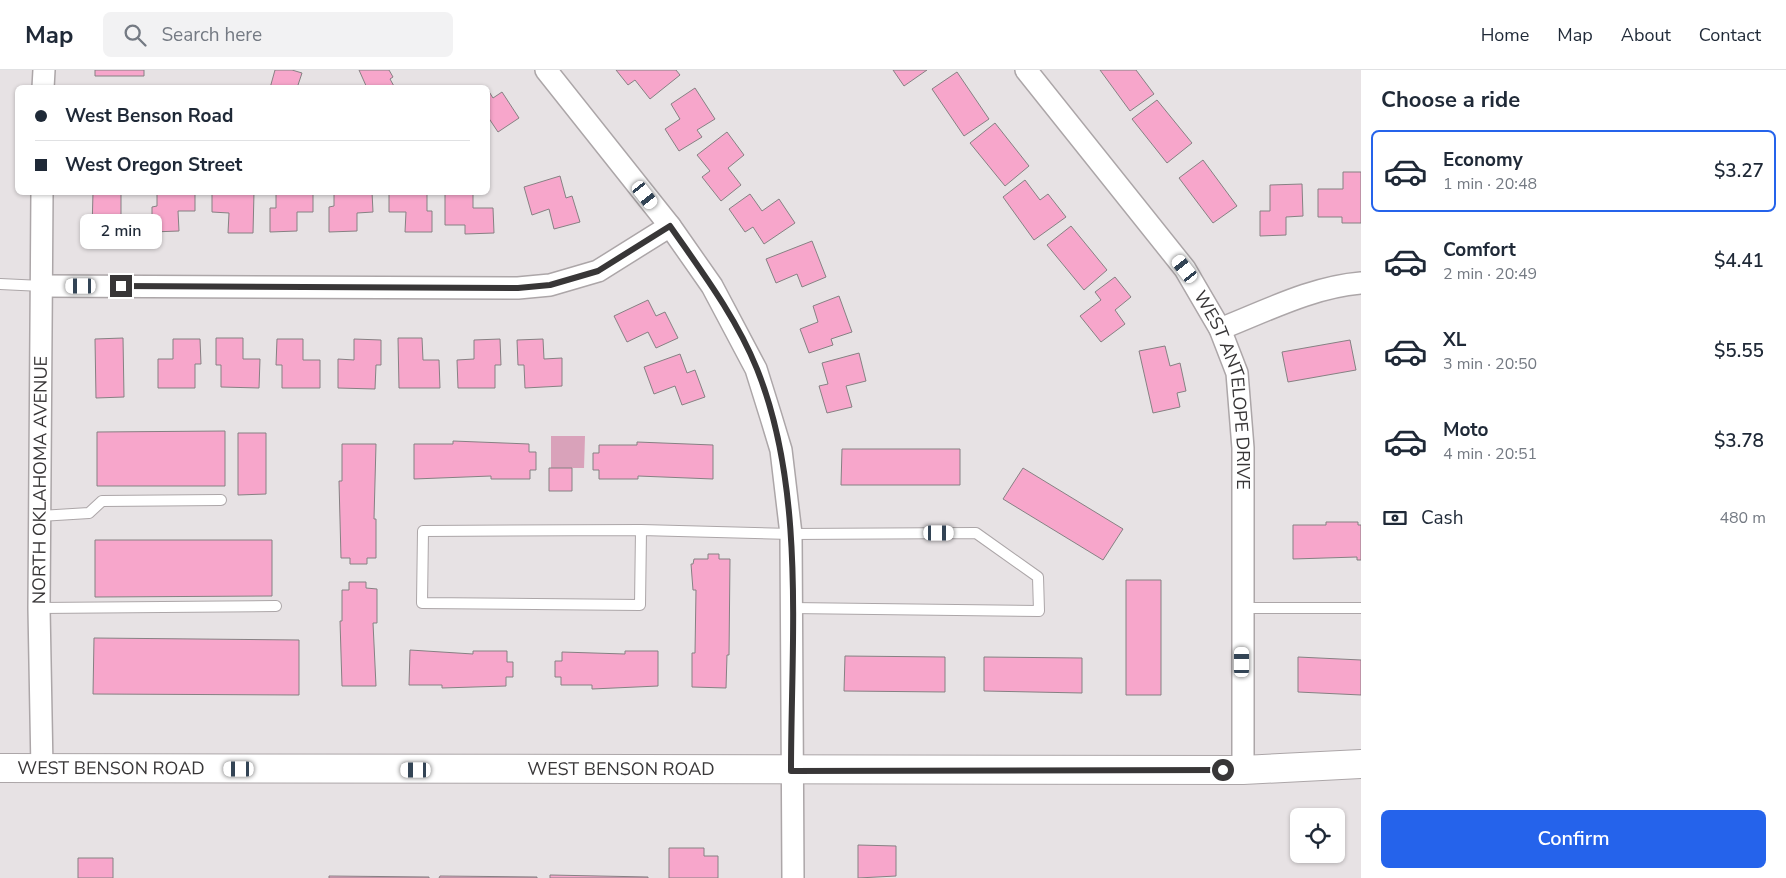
<!DOCTYPE html>
<html lang="en">
<head>
<meta charset="utf-8">
<style>
	:root { --surface:#fff; --page:#f2f2f3; --text:#1f2937; --muted:#747a83; --line:#e0e1e3; --accent:#2563eb }
	body { margin:0; font-family:"Nunito Sans",sans-serif; background:var(--page); color:var(--text); height:100vh; display:flex; flex-direction:column; font-size:19px; white-space:nowrap }
	* { box-sizing:border-box; margin:0 }
	p { font-size:16px; color:var(--muted) }
	.icon { flex:none; width:28px; height:28px; fill:none; stroke:currentColor; stroke-width:2; stroke-linecap:round; stroke-linejoin:round }
	.map { position:relative; flex:1; overflow:hidden }
	.details { display:flex; flex-direction:column; background:var(--surface); width:425px }
	.details>* { flex:none }
	.banner { position:absolute; left:15px; top:15px; width:475px; height:110px; border-radius:8px; box-shadow:0 1px 4px #0004; display:grid; align-content:center; height:110px; padding:0 20px; background:var(--surface) }
	.buttons { position:absolute; left:1290px; top:738px; display:grid; gap:10px }
	.buttons a { display:grid; place-items:center; width:55px; height:55px; border-radius:8px; background:var(--surface); box-shadow:0 1px 4px #0004; font-size:25px }
	.end { position:absolute; width:22px; height:22px; margin:-11px; border:6px solid #383637; background:#fff; box-shadow:0 0 0 2px #fff }
	.from { border-radius:50% }
	.bubble { position:absolute; height:35px; border-radius:8px; background:var(--surface); box-shadow:0 1px 4px #0004; font-size:16px; font-weight:600; line-height:35px; text-align:center }
	.car { position:absolute; width:15px; height:30px; margin:-15px -8px; border-radius:6px; box-shadow:0 0 4px 1px #0007; background:linear-gradient(#fff 24%,#345 0 40%,#fff 0 76%,#345 0 86%,#fff 0) }
	.banner b { display:flex; align-items:center; gap:18px; height:48px; font-size:19px }
	.banner b+b { border-top:1px solid var(--line) }
	.banner i { width:12px; height:12px; background:var(--text) }
	ul { padding:0; list-style:none }
	li { display:flex; align-items:center; gap:15px; height:82px; margin:0 10px 8px; padding:0 10px; border:2px solid transparent; border-radius:8px }
	li div { flex:1 }
	li b { display:block; font-size:19px }
	li em { font-style:normal; font-weight:600 }
	li.selected { border-color:var(--accent) }
	li>.icon { width:45px; height:45px; stroke-width:1.5 }
	h2 { padding:0 20px; font-size:22px; line-height:60px }
	.pay { display:flex; align-items:center; gap:12px; height:55px; padding:0 20px; font-size:19px }
	.pay p { margin-inline-start:auto }
	.action { display:flex; gap:10px; margin-top:auto; padding:10px 20px }
	.action a { flex:1; height:58px; border-radius:8px; background:var(--accent); color:#fff; font-size:20px; font-weight:600; line-height:58px; text-align:center }
	header { display:flex; align-items:center; gap:30px; box-sizing:border-box; height:70px; padding:0 25px; background:var(--surface); border-bottom:1px solid var(--line) }
	header strong { font-size:24px }
	nav { display:flex; gap:28px; margin-inline-start:auto; font-size:18px }
	.search { width:350px; height:45px; background:var(--page); display:flex; align-items:center; gap:12px; box-sizing:border-box; padding:0 18px; border-radius:8px; color:var(--muted); font-size:19px }
	main { display:flex; flex:1; min-height:0 }
	.map>svg:first-child { display:block }
	.green { fill:#d9a2ba }
	.building { fill:#f7a6cb; stroke:#868183 }
	.lines { fill:none; stroke-linecap:round; stroke-linejoin:round }
	.lane-casing { stroke:#aca6a8; stroke-width:12 }
	.street-casing { stroke:#aca6a8; stroke-width:24 }
	.secondary-casing { stroke:#aca6a8; stroke-width:30 }
	.lane { stroke:#fff; stroke-width:10 }
	.street { stroke:#fff; stroke-width:21 }
	.secondary { stroke:#fff; stroke-width:28 }
	.route { stroke:#383637; stroke-width:6 }
	.labels { text-anchor:middle; dominant-baseline:central; stroke-width:5; stroke-linejoin:round; paint-order:stroke }
	.street-label { font-size:18px; fill:#383637; stroke:#fff }
</style>
</head>
<body>
<header>
<strong>Map</strong>
<div class="search"><svg class="icon" aria-label="search" viewBox="0 0 24 24"><circle cx="10" cy="10" r="6"/><path d="M15 15l6 6"/></svg>Search here</div>
<nav><a>Home</a><a>Map</a><a>About</a><a>Contact</a></nav>
</header>
<main>
<div class="map">
<svg width="1361" height="808" viewBox="0 0 1361 808">
	<rect width="100%" height="100%" fill="#e7e2e4"/>
	<path class="green" d="M551,366h34l-1,32h-33z"/>
	<path class="building" d="M95,0h49v6h-49z
		M275,0h17l10,3 -5,15h-27z
		M359,0h30l4,7 -3,2 5,9h-28z
		M616,0h60l4,5 -30,24 -15,-19 -7,5z
		M893,0h34l-23,16z
		M1100,0h36l18,24 -24,17z
		M957,2l32,47 -25,17 -32,-47z
		M695,18l20,31 -18,11 5,7 -23,14 -14,-22 15,-10 -9,-15z
		M488,20l5,8 9,-6 17,26 -21,14 -10,-15z
		M1157,30l35,43 -25,20 -35,-44z
		M995,53l34,43 -24,20 -35,-43z
		M727,62l17,23 -16,13 13,17 -20,16 -19,-24 8,-6 -13,-16z
		M1203,90l34,46 -24,17 -34,-45z
		M1343,102h18v51h-19v-6h-24v-28h25z
		M560,106l6,22 6,-2 8,26 -26,7 -5,-20 -17,6 -8,-28z
		M1025,110l15,20 8,-6 18,23 -32,23 -31,-43z
		M1302,114l1,32 -17,1v18l-26,1v-25h10v-26z
		M93,122h28v39h-29z
		M157,122h38v19h-17l1,20 -27,1v-25l5,-1z
		M212,122h42l-1,41h-25l1,-20 -17,-1z
		M276,122h37v20h-16v19l-27,1v-24h6z
		M334,122h38l1,20 -16,1v18l-28,1v-25l5,-1z
		M389,122h38v19h5v21h-27l1,-20h-17z
		M445,122h28v16h20l1,25 -29,1v-9h-20z
		M750,124l12,17 17,-12 16,24 -31,21 -11,-17 -8,5 -16,-23z
		M1071,156l36,44 -23,20 -37,-45z
		M812,171l14,36 -24,10 -5,-13 -21,9 -10,-24z
		M1115,207l16,20 -16,13 10,14 -24,18 -21,-26 21,-16 -6,-8z
		M839,226l13,36 -21,7 2,6 -24,8 -9,-24 18,-7 -5,-16z
		M648,230l8,16 9,-4 13,26 -22,10 -8,-16 -21,10 -13,-26z
		M123,268l1,59 -28,1 -1,-59z
		M216,268h27v21h17l-1,29 -38,-1v-22h-5z
		M398,268h24l1,22h16l1,28h-41z
		M173,269h27l1,25h-6v24h-37v-29h15z
		M277,269h26v21h17v28h-38v-23h-6z
		M354,269l27,1v25h-5l-1,24 -37,-1v-29l16,1z
		M500,269l1,26h-6v23h-37l-1,-28 17,-1v-19z
		M543,269l1,20 18,-1v28l-37,2 -1,-23h-6l-1,-25z
		M1350,270l6,30 -68,12 -6,-30z
		M1165,276l5,20 10,-3 6,28 -9,2 3,14 -27,6 -14,-62z
		M859,283l7,28 -20,5 6,21 -25,6 -8,-27 9,-2 -6,-21z
		M680,284l7,19 8,-3 10,27 -23,8 -7,-19 -21,8 -10,-27z
		M225,361v55h-128v-54z
		M238,363h28v61l-28,1z
		M453,371l76,3v8h7v18h-6v9h-39v-3l-77,3v-35h39z
		M637,372l76,3v34l-75,-3v3h-39v-9h-6v-17h6v-8h38z
		M342,374h34l-2,75h2v39h-9v6h-17v-6h-9l-2,-77h3z
		M842,379h118v36h-119z
		M549,398h23v23h-23z
		M1023,398l100,61 -20,31 -100,-61z
		M1326,452h32v3h3v35h-4v-3l-64,2v-34h33z
		M95,470h177v56l-177,1z
		M708,484h11v5h11l-1,96h-2l-1,33 -34,-1v-34h3l1,-63h-3l-2,-26h2l1,-5h14z
		M1126,510h35v115h-35z
		M349,512h17v6l11,1v34h-4l3,63h-34l-2,-65h2v-31h7z
		M94,568l205,2v55l-206,-1z
		M410,580l63,4v-3h34v11h6v15h-7v9l-64,2v-3h-33z
		M625,581h33v35l-66,3v-4h-31v-8h-6v-16h7v-9l63,2z
		M845,586l100,1v35l-101,-1z
		M984,587l98,1v35l-98,-2z
		M1298,587l63,3v35l-63,-3z
		M858,775l38,1v30l-38,2z
		M669,778h35v8h14v22h-49z
		M78,788h35v20h-35z
		M550,805l98,2v1h-98z
		M329,806l100,1v1h-100z
		M440,806l97,1v1h-98z"/>
	<g class="lines">
		<defs>
			<path id="lane" d="M0,214l42,2
				M40,446l49,-3 13,-12 119,-1
				M641,460l-1,75 -218,-2 1,-72 218,-1 150,4 185,-1 62,44 1,34 -248,-3
				M39,538l237,-2
				M1242,538h119"/>
			<g id="street">
				<path d="M546,0l124,156 42,60 44,83 15,48 10,33 10,84 2,344"/>
				<path id="s1" d="M1026,0l159,199 35,60 17,44 6,75v322"/>
				<path d="M43,18l1,-18"/>
				<path d="M42,216l476,2 32,-3 48,-14 72,-45"/>
				<path d="M1220,259c46,-18 92,-42 141,-46"/>
				<path id="s2" d="M42,699l-3,-161 3,-416"/>
			</g>
			<g id="secondary">
				<path id="s3" d="M0,698l1243,2 118,-6"/>
			</g>
		</defs>
		<use href="#lane" class="lane-casing"/>
		<use href="#street" class="street-casing"/>
		<use href="#secondary" class="secondary-casing"/>
		<use href="#lane" class="lane"/>
		<use href="#street" class="street"/>
		<use href="#secondary" class="secondary"/>
	</g>
	<g class="lines">
		<path class="route" d="M121,216l397,2 32,-3 48,-14 72,-45c32,46 66,91 87,143 49,122 34,272 34,402l432,-1"/>
	</g>
	<g class="labels">
		<g class="street-label">
			<text stroke="none"><textPath href="#s1" startOffset="385">WEST ANTELOPE DRIVE</textPath></text>
			<text stroke="none"><textPath href="#s2" startOffset="289">NORTH OKLAHOMA AVENUE</textPath></text>
			<text stroke="none"><textPath href="#s3" startOffset="111">WEST BENSON ROAD</textPath></text>
			<text stroke="none"><textPath href="#s3" startOffset="621">WEST BENSON ROAD</textPath></text>
		</g>
	</g>
</svg>
<div class="buttons">
<a><svg class="icon" aria-label="locate" viewBox="0 0 24 24"><circle cx="12" cy="12" r="6"/><path d="M12 2v4M12 18v4M2 12h4M18 12h4"/></svg></a>
</div>
<i class="end from" style="left:1223px;top:700px"></i>
<i class="end" style="left:121px;top:216px"></i>
<div class="bubble" style="left:80px;top:144px;width:82px">2 min</div>
<i class="car" style="left:645px;top:125px;rotate:142deg"></i>
<i class="car" style="left:1185px;top:199px;rotate:322deg"></i>
<i class="car" style="left:81px;top:216px;rotate:270deg"></i>
<i class="car" style="left:939px;top:463px;rotate:90deg"></i>
<i class="car" style="left:1242px;top:592px;rotate:0deg"></i>
<i class="car" style="left:239px;top:699px;rotate:270deg"></i>
<i class="car" style="left:416px;top:700px;rotate:270deg"></i>
<div class="banner">
<b><i class="from"></i>West Benson Road</b>
<b><i></i>West Oregon Street</b>
</div>
</div>
<section class="details">
<h2>Choose a ride</h2>
<ul>
<li class="selected"><svg class="icon" aria-label="car" viewBox="0 0 24 24"><path d="M5 17H2v-5l4-1 3-4h7l3 4 3 1v5h-3M9 17h6M6 11h13"/><circle cx="7" cy="17" r="2"/><circle cx="17" cy="17" r="2"/></svg><div><b>Economy</b><p>1 min · 20:48</p></div><em>$3.27</em></li>
<li><svg class="icon" aria-label="car" viewBox="0 0 24 24"><path d="M5 17H2v-5l4-1 3-4h7l3 4 3 1v5h-3M9 17h6M6 11h13"/><circle cx="7" cy="17" r="2"/><circle cx="17" cy="17" r="2"/></svg><div><b>Comfort</b><p>2 min · 20:49</p></div><em>$4.41</em></li>
<li><svg class="icon" aria-label="car" viewBox="0 0 24 24"><path d="M5 17H2v-5l4-1 3-4h7l3 4 3 1v5h-3M9 17h6M6 11h13"/><circle cx="7" cy="17" r="2"/><circle cx="17" cy="17" r="2"/></svg><div><b>XL</b><p>3 min · 20:50</p></div><em>$5.55</em></li>
<li><svg class="icon" aria-label="car" viewBox="0 0 24 24"><path d="M5 17H2v-5l4-1 3-4h7l3 4 3 1v5h-3M9 17h6M6 11h13"/><circle cx="7" cy="17" r="2"/><circle cx="17" cy="17" r="2"/></svg><div><b>Moto</b><p>4 min · 20:51</p></div><em>$3.78</em></li>
</ul>
<div class="pay"><svg class="icon" aria-label="cash" viewBox="0 0 24 24"><path d="M3 7h18v10H3z"/><circle cx="12" cy="12" r="2"/></svg>Cash<p>480 m</p></div>
<div class="action"><a>Confirm</a></div>
</section>
</main>
</body>
</html>
